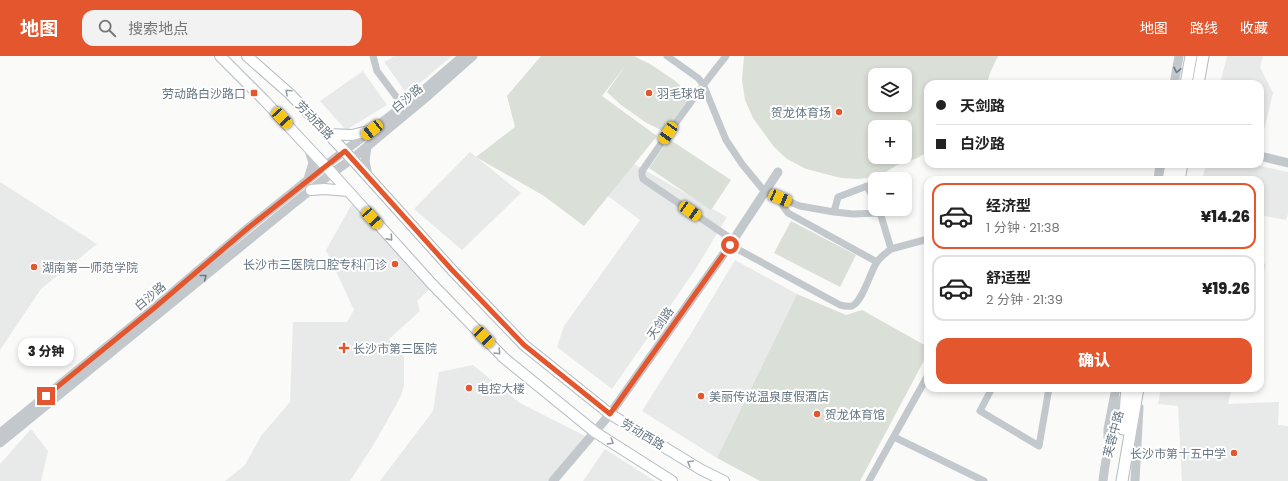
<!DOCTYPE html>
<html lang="zh">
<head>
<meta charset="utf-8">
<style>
	:root { --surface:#fff; --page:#f2f2f2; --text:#222; --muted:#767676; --line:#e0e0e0; --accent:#e4572e }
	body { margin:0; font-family:Poppins,"Noto Sans SC",sans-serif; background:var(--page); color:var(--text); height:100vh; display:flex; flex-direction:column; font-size:15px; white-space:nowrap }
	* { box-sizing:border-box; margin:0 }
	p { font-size:13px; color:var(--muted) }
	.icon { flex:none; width:22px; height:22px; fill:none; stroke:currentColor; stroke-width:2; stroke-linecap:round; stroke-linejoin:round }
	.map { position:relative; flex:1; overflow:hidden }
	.details { position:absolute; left:924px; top:120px; width:340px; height:216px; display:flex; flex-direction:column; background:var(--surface); border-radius:12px; box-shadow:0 2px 6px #0003 }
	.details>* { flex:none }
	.hud { position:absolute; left:924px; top:24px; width:340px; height:88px; border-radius:12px; box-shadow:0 2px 6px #0003; display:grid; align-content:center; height:88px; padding:0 12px; background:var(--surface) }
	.controls { position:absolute; left:868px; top:12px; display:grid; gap:8px }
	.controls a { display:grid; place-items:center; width:44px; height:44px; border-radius:8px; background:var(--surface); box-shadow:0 2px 6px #0003; font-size:20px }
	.end { position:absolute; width:18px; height:18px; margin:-9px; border:5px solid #e4572e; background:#fff; box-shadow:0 0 0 2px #fff }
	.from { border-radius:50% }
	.bubble { position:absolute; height:28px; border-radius:12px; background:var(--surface); box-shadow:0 2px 6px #0003; font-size:13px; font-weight:800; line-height:28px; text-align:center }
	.car { position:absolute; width:12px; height:24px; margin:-12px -6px; border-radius:5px; box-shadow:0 0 3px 1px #0007; background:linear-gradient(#f5c518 24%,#345 0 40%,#f5c518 0 76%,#345 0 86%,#f5c518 0) }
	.hud b { display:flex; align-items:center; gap:14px; height:38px; font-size:15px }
	.hud b+b { border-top:1px solid var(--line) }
	.hud i { width:10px; height:10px; background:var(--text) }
	ul { padding:7px 0 0; list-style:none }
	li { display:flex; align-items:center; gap:12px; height:66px; margin:0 8px 6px; padding:0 4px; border:2px solid var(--line); border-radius:12px }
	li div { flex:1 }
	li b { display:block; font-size:15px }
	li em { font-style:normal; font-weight:800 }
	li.current { border-color:var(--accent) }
	li>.icon { width:36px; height:36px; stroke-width:1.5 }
	.primary-button { display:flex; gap:8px; margin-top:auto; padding:8px 12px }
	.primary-button a { flex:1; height:46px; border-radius:12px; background:var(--accent); color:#fff; font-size:16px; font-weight:800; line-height:46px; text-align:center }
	header { display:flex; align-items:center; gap:24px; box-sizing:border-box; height:56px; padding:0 20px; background:var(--accent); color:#fff }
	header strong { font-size:19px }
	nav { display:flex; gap:22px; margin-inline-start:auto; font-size:14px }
	.search { width:280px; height:36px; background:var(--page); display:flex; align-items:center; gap:10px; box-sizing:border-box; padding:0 14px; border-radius:12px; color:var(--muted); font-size:15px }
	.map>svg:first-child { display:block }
	.built { fill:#e8e9e9 }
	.green { fill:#dadfd7; fill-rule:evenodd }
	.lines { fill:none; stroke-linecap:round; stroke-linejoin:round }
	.secondary-casing { stroke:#b3babf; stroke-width:12 }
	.primary-casing { stroke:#b5babe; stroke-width:13 }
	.minor { stroke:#c3c8cc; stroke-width:7 }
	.tertiary { stroke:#c3c8cc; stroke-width:9 }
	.secondary { stroke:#fff; stroke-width:10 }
	.primary { stroke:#fff; stroke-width:11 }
	.oneway { stroke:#6a7a87 }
	.oneway2 { stroke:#939fa8 }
	.route { stroke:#e4572e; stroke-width:5 }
	.poi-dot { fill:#e4572e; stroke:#fff; stroke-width:1.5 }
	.labels { text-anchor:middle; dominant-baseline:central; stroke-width:4; stroke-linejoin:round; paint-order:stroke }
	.poi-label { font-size:12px; fill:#657683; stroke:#fff; text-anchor:start }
	.street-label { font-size:12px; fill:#657683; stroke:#fff }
</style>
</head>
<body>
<header>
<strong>地图</strong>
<div class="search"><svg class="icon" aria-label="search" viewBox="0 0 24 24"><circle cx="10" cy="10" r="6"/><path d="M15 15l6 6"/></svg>搜索地点</div>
<nav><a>地图</a><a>路线</a><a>收藏</a></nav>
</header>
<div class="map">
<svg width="1288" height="425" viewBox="0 0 1288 425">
	<rect width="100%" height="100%" fill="#fafaf8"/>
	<path class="built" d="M395,0h57l-45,38 -23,-32z
		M1227,0h36l-3,11 13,26 -11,45h-2v-54h-40z
		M363,15l24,34 -41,25 -26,-29z
		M470,96l51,41 -59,57 -48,-41z
		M634,108l93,53 -32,53 -83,119 -55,-42 7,-21 76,-106 -32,-24z
		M1206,108h45l37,8v42l-2,6 -26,-5v-35h-58z
		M0,126l97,62 -56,45 -41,61z
		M352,148l80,83 -15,14 3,10 -31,28 15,18v29l-4,12 -26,46 -24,37h-125l20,-16 16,-29 29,-34 3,-80h54l7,-12 -28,-60z
		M735,204l62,34 -80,164 -75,-47 50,-79z
		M1260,206l6,2 -6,22z
		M473,309l47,38 67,34 -35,44h-172l53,-70 6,-39z
		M1161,332h71l-4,16 51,-2 -1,23 10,1v55h-106l-4,-75 -20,-2z
		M31,373l17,22 -7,30h-41v-17z
		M605,393l50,32h-72z"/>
	<path class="green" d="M541,0h93l16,8 24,16 17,15 -26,37 -20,-10 -24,-17 -14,-13 18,-26 -23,30 55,40 -73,90 -40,-30 -68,-39 39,-30 -8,-31z
		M744,0h254l-8,17 -3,11h-59v68l-13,7 -18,6 -11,7 -12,5 -16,2 -17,-1 -35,-9 -19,-10 -13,-12 -21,-29 -8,-18 -3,-20zM875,19h30v30h-30zM875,71h30v30h-30z
		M669,83l62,41 -20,30 -62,-42z
		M791,165l65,34 -16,32 -66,-34z
		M797,238l49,21 16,-5 66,37v6l-68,128h-100l-43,-23z"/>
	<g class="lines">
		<defs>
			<path id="secondary" d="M220,0l44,44 68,73 100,111 72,74 91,74 77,49
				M247,0l43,38 62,65 100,111 72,75 86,69 90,55 24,12
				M328,78l24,1 20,-5
				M311,134l13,-1 24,2"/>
			<path id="primary" d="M1186,28l5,-28
				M1198,28l5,-28
				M1168,124l3,-16
				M1179,124l3,-16
				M1123,373l2,-14 2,-27
				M1122,425l16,-93"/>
		</defs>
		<use href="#secondary" class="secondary-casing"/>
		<use href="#primary" class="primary-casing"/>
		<path class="minor" d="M373,0l4,15 27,36
			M667,0l31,22 5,6 23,56 16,24 23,28 35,14 34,6 19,2 27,-1
			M726,0c-30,37 -57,76 -84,115v4l1,4 90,61
			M780,142l3,8 5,7 89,49
			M879,153l12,40 37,-10
			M834,156l4,-15 29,-11 8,16
			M730,189l110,60c4,1 8,2 12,1 11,-5 18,-34 25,-44 4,-6 9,-9 14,-13
			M992,332l-12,23 59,35 10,-58
			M894,381l90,44
			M869,425l59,-106"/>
		<path class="tertiary" d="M1174,28l5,-28
			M367,90l-2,15 3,15
			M308,91l5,16 -5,16
			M1260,100l28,7
			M1158,124l2,-16
			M0,377l153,-124 95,-81 77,-62 100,-77 38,-33
			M1108,382v-9l8,-41
			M0,387l293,-239 39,-31 20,-14 77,-64 44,-39
			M553,425l57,-67 120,-169 48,-73
			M1103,425c3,-29 11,-57 21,-84
			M1135,425l4,-74"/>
		<use href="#secondary" class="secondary"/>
		<use href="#primary" class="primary"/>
	</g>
	<defs><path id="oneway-chevron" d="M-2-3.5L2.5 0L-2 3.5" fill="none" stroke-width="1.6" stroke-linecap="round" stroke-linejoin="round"/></defs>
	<g class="oneway">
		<use href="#oneway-chevron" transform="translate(1177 14) rotate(102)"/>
		<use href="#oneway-chevron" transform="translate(204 221) rotate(-39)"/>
	</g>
	<g class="oneway2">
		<use href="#oneway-chevron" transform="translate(288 36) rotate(-137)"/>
		<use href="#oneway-chevron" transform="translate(390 182) rotate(48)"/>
		<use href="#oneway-chevron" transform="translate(498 296) rotate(46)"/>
		<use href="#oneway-chevron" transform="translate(611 386) rotate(32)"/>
		<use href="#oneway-chevron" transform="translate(690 407) rotate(-149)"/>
	</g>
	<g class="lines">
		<path class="route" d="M46,340l107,-87 95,-81 97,-77 107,119 72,75 86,69 120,-169"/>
	</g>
	<g class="poi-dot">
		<rect x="250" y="33" width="8" height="8" rx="2"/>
		<circle cx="649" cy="37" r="4"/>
		<circle cx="839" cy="56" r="4"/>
		<circle cx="395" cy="208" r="4"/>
		<circle cx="34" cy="211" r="4"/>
		<path d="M342 286h4v4h4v4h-4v4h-4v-4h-4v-4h4z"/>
		<circle cx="469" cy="332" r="4"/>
		<circle cx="701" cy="340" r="4"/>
		<circle cx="817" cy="358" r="4"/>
		<circle cx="1234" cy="397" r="4"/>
	</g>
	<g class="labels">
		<g class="poi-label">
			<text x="246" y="37" text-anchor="end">劳动路白沙路口</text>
			<text x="657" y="37">羽毛球馆</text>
			<text x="831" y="56" text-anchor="end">贺龙体育场</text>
			<text x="387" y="208" text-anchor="end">长沙市三医院口腔专科门诊</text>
			<text x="42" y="211">湖南第一师范学院</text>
			<text x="353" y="292">长沙市第三医院</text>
			<text x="477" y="332">电控大楼</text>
			<text x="709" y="340">美丽传说温泉度假酒店</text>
			<text x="825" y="358">贺龙体育馆</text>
			<text x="1226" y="397" text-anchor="end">长沙市第十五中学</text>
		</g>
		<g class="street-label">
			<text transform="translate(407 42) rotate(-40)">白沙路</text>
			<text transform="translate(315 64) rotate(46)">劳动西路</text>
			<text transform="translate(150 240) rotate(-40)">白沙路</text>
			<text transform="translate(660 267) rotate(-55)">天剑路</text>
			<text transform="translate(643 378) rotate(31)">劳动西路</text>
			<text transform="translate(1113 378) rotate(-75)">芙蓉中路</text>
		</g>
	</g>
</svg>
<div class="controls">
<a><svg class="icon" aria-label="layers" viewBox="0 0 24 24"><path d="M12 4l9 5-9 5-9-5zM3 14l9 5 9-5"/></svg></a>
<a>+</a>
<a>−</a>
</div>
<i class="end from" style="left:730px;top:189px"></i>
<i class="end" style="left:46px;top:340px"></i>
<div class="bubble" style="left:18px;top:282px;width:56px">3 分钟</div>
<i class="car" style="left:282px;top:62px;rotate:137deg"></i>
<i class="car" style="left:372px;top:74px;rotate:232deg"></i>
<i class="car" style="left:668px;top:77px;rotate:214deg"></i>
<i class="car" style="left:780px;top:142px;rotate:113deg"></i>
<i class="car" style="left:690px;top:155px;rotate:124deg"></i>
<i class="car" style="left:372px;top:162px;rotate:138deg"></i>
<i class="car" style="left:484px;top:281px;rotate:136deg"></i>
<div class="hud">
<b><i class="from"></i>天剑路</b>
<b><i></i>白沙路</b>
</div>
<section class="details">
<ul>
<li class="current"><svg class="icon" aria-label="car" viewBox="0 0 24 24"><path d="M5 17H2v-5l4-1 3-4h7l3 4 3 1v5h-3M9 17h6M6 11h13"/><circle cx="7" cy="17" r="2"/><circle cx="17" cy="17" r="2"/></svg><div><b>经济型</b><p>1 分钟 · 21:38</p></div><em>¥14.26</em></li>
<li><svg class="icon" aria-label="car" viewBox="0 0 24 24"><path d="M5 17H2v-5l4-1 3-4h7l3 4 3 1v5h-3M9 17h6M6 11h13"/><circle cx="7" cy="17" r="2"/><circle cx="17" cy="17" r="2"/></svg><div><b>舒适型</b><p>2 分钟 · 21:39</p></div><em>¥19.26</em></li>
</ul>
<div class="primary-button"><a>确认</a></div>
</section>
</div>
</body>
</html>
